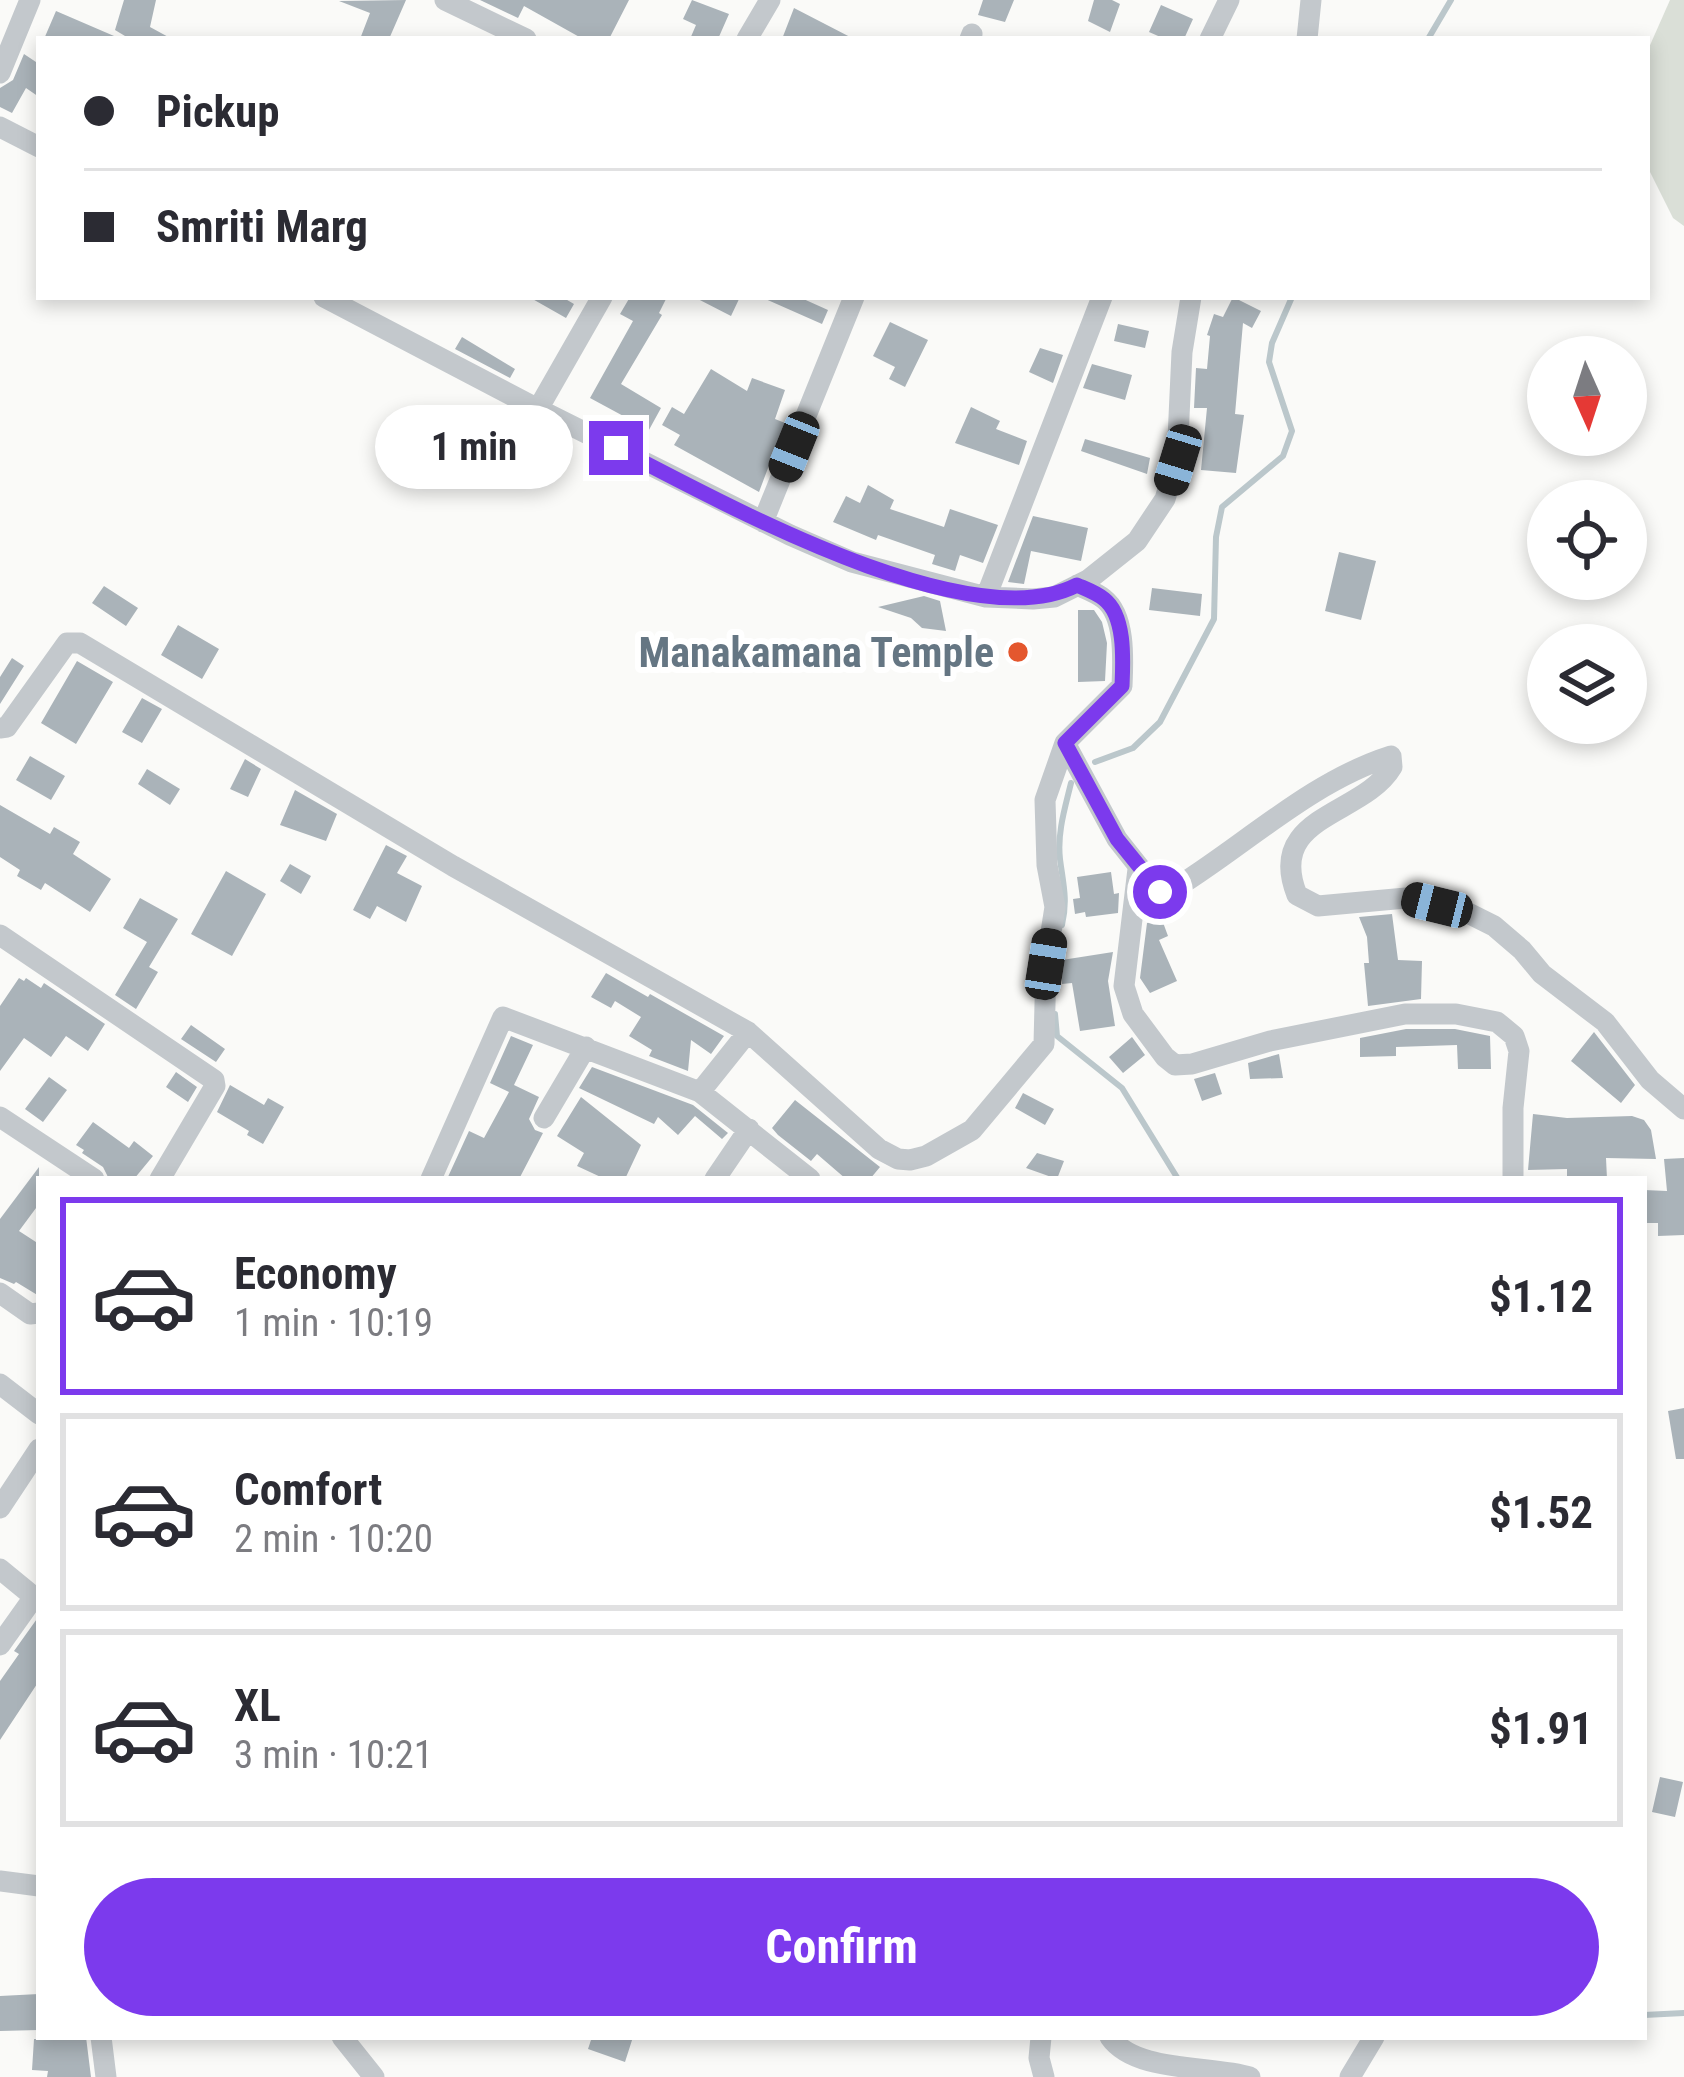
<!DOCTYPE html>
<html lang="en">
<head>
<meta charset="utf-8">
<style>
	:root { --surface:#fff; --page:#f2f2f3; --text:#2b2b33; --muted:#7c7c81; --line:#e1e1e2; --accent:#7c3aed }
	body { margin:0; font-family:"Roboto Condensed",sans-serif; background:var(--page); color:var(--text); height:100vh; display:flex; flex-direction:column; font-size:45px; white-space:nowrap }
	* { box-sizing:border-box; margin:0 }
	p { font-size:39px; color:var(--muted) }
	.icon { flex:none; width:66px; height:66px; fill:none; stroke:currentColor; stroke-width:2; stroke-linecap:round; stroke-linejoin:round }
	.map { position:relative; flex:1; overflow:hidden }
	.panel { position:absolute; left:36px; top:1176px; width:1611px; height:864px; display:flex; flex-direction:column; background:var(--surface); border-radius:0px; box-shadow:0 6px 18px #0003 }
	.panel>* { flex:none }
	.banner { position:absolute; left:36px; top:36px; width:1614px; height:264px; border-radius:0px; box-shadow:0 6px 18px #0003; display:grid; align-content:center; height:264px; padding:0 48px; background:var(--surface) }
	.needle { width:78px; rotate:177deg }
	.buttons { position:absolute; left:1527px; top:336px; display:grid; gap:24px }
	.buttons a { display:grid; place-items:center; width:120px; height:120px; border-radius:50%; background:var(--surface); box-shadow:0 6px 18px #0003; font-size:60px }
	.end { position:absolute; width:54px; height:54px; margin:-27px; border:15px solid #7c3aed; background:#fff; box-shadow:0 0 0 6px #fff }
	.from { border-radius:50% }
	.bubble { position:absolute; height:84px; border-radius:42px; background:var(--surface); box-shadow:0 6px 18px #0003; font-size:39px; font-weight:700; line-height:84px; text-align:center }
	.car { position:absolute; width:36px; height:72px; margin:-36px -18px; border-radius:15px; box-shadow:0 0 9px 3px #0007; background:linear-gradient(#222 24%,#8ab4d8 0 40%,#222 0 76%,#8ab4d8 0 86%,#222 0) }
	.banner b { display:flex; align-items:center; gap:42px; height:114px; font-size:45px }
	.banner b+b { border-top:3px solid var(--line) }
	.banner i { width:30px; height:30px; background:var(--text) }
	ul { padding:21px 0 0; list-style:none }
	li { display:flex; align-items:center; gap:36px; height:198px; margin:0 24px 18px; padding:0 24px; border:6px solid var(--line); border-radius:0px }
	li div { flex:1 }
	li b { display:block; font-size:45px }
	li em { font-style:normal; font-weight:700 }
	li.current { border-color:var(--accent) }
	li>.icon { width:108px; height:108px; stroke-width:1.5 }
	.primary-button { display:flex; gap:24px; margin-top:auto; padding:24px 48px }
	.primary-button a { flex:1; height:138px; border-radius:72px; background:var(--accent); color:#fff; font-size:48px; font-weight:700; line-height:138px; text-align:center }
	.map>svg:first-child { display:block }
	.green { fill:#dadfd7 }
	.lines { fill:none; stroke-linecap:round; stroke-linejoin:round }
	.stream { stroke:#bbc7cb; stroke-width:6 }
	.building { fill:#aab3b9 }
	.minor { stroke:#c3c8cc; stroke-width:21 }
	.route { stroke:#7c3aed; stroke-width:15 }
	.poi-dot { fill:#e4572e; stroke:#fff; stroke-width:4.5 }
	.labels { text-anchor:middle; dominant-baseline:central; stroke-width:12; stroke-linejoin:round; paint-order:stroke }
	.poi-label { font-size:42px; font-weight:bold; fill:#657683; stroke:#fff; text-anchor:end }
</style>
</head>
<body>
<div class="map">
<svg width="1684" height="2077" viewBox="0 0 1684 2077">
	<rect width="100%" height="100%" fill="#fafaf8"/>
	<path class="green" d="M1670,0h14v226l-11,-8 -26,-52v-114z"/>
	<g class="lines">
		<path class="stream" d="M1428,39l23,-39
			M1095,762l38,-14 27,-26 54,-103 2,-82 6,-30 61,-51 9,-25 -23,-69 3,-19 20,-46
			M1062,925c6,-25 1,-42 -2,-66 -3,-26 5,-51 11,-76
			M1055,1014l2,22 65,52 56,91
			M1644,2015l40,-2"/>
	</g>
	<path class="building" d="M124,0h32l-6,27 22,12h-42l-15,-9z
		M406,0l-17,39h-29l10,-26 -31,-12z
		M480,0h149l-20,39h-26l-59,-33 -6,12z
		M692,0l37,14 -11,25h-28l6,-14 -13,-6z
		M983,0h31l-9,22 -27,-7z
		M1094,0h18l8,4 -10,28 -22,-11z
		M1161,5l32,14 -9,20h-19l-16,-7z
		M794,8l60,31h-72z
		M56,11l65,28h-77z
		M24,54l15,10v33l-13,-9 -14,25 -12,-6v-19l13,-8z
		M529,297h33l12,7 -8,14z
		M630,297h37l-8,16 3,2 -41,69 40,24 -17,31 -22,-12 5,-9 -37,-20 43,-77 -13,-7z
		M694,297h46l-9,19z
		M761,297h38l29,13 -6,14z
		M1233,297l28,14 -9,17 -9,-5 -8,91 9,1 -8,58 -35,-3 6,-62h-13l2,-40 11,1 3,-33 -3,-1 7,-21 9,3z
		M890,322l38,18 -23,47 -16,-8 6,-12 -22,-11z
		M1118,324l31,7 -4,17 -31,-7z
		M462,337l53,32 -5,9 -55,-29z
		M1040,348l23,7 -10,28 -24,-11z
		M1092,364l40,11 -7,25 -42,-12z
		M711,369l36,22 5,-13 33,12 -10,29 10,4 -26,69 -85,-47 6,-10 -18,-10 10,-18 12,7z
		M971,407l29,14 -4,8 31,12 -8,24 -64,-22z
		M1085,439l65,19 -3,16 -66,-23z
		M868,485l26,15 -4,9 54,18 6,-18 48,16 -15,38 -23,-8 -5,16 -23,-7 3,-9 -57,-20 -2,5 -43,-18 13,-26 14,7z
		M1033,516l55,12 -7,33 -50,-10 -7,33 -16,-2z
		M1339,552l37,9 -15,59 -36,-9z
		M104,586l34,22 -12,18 -34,-23z
		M1152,588l50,6 -2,22 -51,-6z
		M924,596l16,5 6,30 -24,-3 -11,-10 -33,-11z
		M1078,610h16l8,12 5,21 -2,38 -27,1z
		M178,625l41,24 -17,30 -41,-24z
		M12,658l12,8 -24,38v-27z
		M77,661l36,21 -37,62 -35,-21z
		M142,698l20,11 -20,34 -20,-11z
		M30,756l35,20 -14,24 -35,-20z
		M245,759l16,10 -13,28 -18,-8z
		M147,769l33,20 -10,16 -32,-21z
		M295,790l42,24 -11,27 -46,-16z
		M0,805l50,29 4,-7 26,15 -7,12 38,25 -21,33 -45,-29 -4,7 -24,-14 3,-6 -20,-13z
		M386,845l21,11 -10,17 25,13 -16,36 -29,-16 -7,13 -17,-9z
		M290,864l21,12 -10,18 -21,-13z
		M226,871l40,23 -34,62 -41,-22z
		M1111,872l3,22 5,-1 -1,20 -32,4 -1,-5 -10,2 -2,-15 7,-1 -3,-21z
		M140,898l38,21 -29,48 9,5 -22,37 -21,-14 32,-53 -24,-14z
		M1392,914l6,46 24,1 -1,38 -53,7 -4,-43h5l-2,-26 -8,-20z
		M1161,917l7,19 -9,4 18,41 -27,12 -10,-15 7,-55z
		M1113,952l-5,29 7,45 -35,5 -8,-48 -10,1v-24z
		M606,973l42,24 2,-3 74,42 -13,18 -20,-14 -3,31 -39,-15 3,-6 -23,-14 12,-19 -26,-16 -4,7 -20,-11z
		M19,978l5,3 2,-3 15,10 3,-5 61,41 -17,27 -22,-15 -15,21 -27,-19 -24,33v-65z
		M191,1025l34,24 -9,13 -35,-23z
		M1406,1029h49l35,7 1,33h-33l-1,-24 -61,2v9l-36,1v-19z
		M1594,1032l41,53 -14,18 -50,-42z
		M511,1036l22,9 -19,40 25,12 -10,22 6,11 8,3 -24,46h-72l22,-48 15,7 25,-46 -19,-9z
		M1132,1037l13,18 -22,18 -14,-16z
		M1279,1054l4,24 -33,1 -2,-16z
		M592,1067l101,38 35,28 -6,6 -27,-23 -17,19 -20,-18 -4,7 -75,-36z
		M176,1072l21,15 -9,15 -22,-15z
		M1215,1073l7,21 -20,7 -8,-22z
		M49,1077l18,13 -24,32 -18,-13z
		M230,1085l34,20 4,-7 16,9 -21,37 -16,-9 2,-4 -32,-19z
		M1023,1093l31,16 -9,16 -30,-17z
		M581,1097l60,48 -16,34h-20l-28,-13 7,-13 -27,-17z
		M795,1100l85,67 -10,12h-24l-29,-25 -6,7 -33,-26 -6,-7z
		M1533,1114l34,4 65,-2 12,4 7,10 5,29 -50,-1 1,21h-40v-10l-39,1z
		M93,1122l36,26 5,-7 19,15 -19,23h-25l-6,-12 -21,-14 2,-3 -8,-5z
		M1037,1153l27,8 -7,18 -31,-11z
		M1684,1158v77l-26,1v-13h-14v-33l23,1 -3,-32z
		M39,1167v37l-20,27 20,13v52l-23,-14 -2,2 -14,-6v-59z
		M1684,1408v51h-8l-8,-48z
		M39,1616v65l-39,59v-59l19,-27 -5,-3z
		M1660,1777l23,5 -8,35 -23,-5z
		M39,1994v36l-39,1v-35z
		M69,2037h17l5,40h-44l1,-6 -16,-1 2,-31 35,1z
		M592,2037h41l-8,25 -37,-13z"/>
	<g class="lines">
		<path class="minor" d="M445,0l81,39
			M747,39l23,-39
			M970,39l2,-5
			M1210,39l19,-39
			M1307,39l4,-39
			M0,73l30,-73
			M0,127l39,20
			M324,297l214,112 252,126 62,27 134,35 47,2 21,-2 34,-17 49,-39 28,-42 12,-39 5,-108 9,-55
			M538,409l64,-112
			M763,522l91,-225
			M986,597l116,-300
			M0,728l7,-1 60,-84h13l373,223 295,166 131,117 19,10 12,1 16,-4 46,-26 72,-86 2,-80 9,-57 -8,-42 -2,-65 20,-57 57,-57c1,-24 4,-70 -18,-87 -7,-6 -18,-10 -27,-14
			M1065,743l52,96 42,53h10c73,-44 140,-110 222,-136l1,11c-29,49 -127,48 -95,128l21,11 88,-8 62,15 26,13 28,24 20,24 63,48 45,58 34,29
			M1138,869l-14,117 9,28 32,43 10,8 17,-1 78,-23 135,-27h51l41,8 17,14 5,15 -6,57v71
			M0,935l214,145 1,6 -55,93
			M700,1092l48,-60
			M0,1117l94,62
			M544,1118l42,-71
			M431,1179l72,-162 197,75 110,87
			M715,1179l34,-50
			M0,1293l30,21 9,-1
			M0,1384l39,30
			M0,1508l39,-59
			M0,1569l39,32
			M0,1645l34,-48
			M0,1881l39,5
			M101,2037l5,40
			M342,2037l32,40
			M1041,2037l-2,21 5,19
			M1110,2037c25,36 100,28 140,40
			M1350,2077l24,-40"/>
	</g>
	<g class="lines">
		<path class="route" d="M616,448c102,52 352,193 461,137 9,4 20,8 27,14 22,17 19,63 18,87l-57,57 52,96 43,53"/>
	</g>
	<circle class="poi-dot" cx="1018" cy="652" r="12"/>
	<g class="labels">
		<g class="poi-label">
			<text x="994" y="652">Manakamana Temple</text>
		</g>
	</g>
</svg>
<div class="buttons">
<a><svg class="needle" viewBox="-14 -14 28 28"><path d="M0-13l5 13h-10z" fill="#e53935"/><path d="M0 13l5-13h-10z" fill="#7c7c81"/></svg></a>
<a><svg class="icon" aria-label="locate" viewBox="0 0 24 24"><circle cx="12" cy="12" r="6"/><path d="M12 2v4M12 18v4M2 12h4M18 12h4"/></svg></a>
<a><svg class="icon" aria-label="layers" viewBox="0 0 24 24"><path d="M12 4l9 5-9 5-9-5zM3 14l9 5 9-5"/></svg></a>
</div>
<i class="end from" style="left:1160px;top:892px"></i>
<i class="end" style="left:616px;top:448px"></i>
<div class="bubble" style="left:375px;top:405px;width:198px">1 min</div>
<i class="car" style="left:794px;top:447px;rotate:202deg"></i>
<i class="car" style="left:1178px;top:460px;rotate:197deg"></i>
<i class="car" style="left:1437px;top:905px;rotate:284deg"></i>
<i class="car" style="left:1046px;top:964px;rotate:9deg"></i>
<div class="banner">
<b><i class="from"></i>Pickup</b>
<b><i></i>Smriti Marg</b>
</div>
<section class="panel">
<ul>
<li class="current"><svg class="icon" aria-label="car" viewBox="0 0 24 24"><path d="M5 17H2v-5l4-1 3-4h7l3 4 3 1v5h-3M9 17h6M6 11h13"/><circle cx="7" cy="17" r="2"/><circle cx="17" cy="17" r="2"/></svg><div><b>Economy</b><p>1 min · 10:19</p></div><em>$1.12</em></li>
<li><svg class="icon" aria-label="car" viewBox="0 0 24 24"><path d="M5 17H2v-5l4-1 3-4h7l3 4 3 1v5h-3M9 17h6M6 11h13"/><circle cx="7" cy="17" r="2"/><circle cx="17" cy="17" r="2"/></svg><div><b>Comfort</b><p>2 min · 10:20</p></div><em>$1.52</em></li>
<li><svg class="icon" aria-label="car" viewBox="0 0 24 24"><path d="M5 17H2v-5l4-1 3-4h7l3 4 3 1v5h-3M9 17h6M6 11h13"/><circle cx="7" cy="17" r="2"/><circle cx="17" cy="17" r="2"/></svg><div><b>XL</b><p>3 min · 10:21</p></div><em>$1.91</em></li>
</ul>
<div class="primary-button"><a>Confirm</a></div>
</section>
</div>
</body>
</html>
